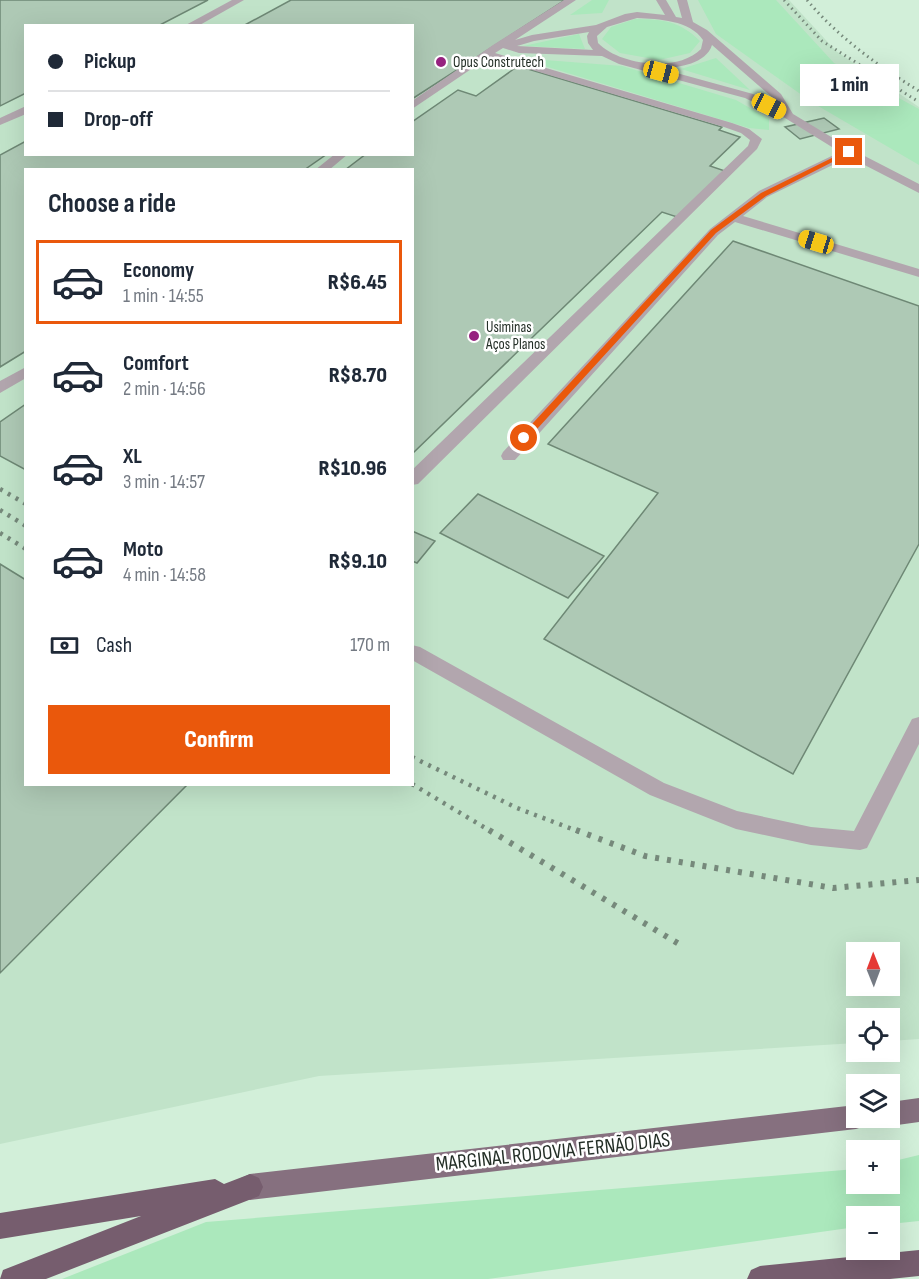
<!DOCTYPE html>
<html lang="en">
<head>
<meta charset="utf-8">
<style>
	:root { --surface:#fff; --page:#f6f6f7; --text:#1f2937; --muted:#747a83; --line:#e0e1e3; --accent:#ea580c }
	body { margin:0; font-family:"Sofia Sans Condensed",sans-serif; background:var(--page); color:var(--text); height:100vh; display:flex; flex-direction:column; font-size:22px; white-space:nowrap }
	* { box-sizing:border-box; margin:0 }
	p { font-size:20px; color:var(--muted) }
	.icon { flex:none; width:33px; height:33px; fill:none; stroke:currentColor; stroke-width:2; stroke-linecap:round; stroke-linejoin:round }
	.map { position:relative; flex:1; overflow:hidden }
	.details { position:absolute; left:24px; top:168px; width:390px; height:618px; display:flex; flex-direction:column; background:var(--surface); border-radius:0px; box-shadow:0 6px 24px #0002 }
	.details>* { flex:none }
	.guide { position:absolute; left:24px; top:24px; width:390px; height:132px; border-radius:0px; box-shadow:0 6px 24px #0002; display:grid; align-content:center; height:132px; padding:0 24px; background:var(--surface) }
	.needle { width:39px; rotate:359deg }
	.tools { position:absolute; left:846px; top:942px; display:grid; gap:12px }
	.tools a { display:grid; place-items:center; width:54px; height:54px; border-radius:0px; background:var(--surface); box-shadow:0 6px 24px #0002; font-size:30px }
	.end { position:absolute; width:27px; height:27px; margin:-14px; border:8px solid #ea580c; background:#fff; box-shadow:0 0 0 3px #fff }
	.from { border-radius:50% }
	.bubble { position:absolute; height:42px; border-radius:0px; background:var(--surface); box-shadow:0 6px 24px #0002; font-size:20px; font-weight:800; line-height:42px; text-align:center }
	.car { position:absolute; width:18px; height:36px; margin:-18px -9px; border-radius:8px; box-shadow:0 0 4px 2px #0007; background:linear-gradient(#f5c518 24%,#345 0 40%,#f5c518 0 76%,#345 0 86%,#f5c518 0) }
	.guide b { display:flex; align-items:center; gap:21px; height:57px; font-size:22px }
	.guide b+b { border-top:2px solid var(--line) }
	.guide i { width:15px; height:15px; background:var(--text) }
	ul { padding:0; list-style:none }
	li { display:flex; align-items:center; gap:18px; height:84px; margin:0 12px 9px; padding:0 12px; border:3px solid transparent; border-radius:0px }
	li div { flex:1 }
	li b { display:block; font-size:22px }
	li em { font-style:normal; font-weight:800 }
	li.selected { border-color:var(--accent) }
	li>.icon { width:54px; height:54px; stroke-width:1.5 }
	h2 { padding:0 24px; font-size:27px; line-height:72px }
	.pay { display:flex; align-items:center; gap:15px; height:66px; padding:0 24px; font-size:22px }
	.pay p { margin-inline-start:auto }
	.action { display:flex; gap:12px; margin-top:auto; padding:12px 24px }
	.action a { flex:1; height:69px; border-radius:0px; background:var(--accent); color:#fff; font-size:24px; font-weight:800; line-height:69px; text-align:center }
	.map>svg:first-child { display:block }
	.built { fill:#c1e3c9; fill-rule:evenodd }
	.green { fill:#abe8bc }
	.building { fill:#aec9b5; stroke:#6e8875; stroke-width:1.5 }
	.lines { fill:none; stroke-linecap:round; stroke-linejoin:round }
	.minor { fill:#b2a6ae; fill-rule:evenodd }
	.major { fill:#86707f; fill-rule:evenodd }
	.highway { fill:#765d6e; fill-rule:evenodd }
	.rail-far2 { stroke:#76897b; stroke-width:3; stroke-dasharray:1.5 4; stroke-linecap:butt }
	.rail-far1 { stroke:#76897b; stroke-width:4.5; stroke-dasharray:3 6; stroke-linecap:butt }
	.rail { stroke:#76897b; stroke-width:6; stroke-dasharray:4 8; stroke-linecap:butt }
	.route { fill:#ea580c }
	.poi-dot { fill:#96227f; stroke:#fff; stroke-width:2 }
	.labels { text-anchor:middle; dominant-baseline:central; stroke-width:5; stroke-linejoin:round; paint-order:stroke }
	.far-poi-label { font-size:15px; fill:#242f27; stroke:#fff; text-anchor:start }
	.near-street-label { font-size:21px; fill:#242f27; stroke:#fff }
</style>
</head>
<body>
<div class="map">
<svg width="919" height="1279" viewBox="0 0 919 1279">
	<rect width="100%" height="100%" fill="#d2efd9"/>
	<path class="built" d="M0,0h789l47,51 83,56v932l-29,2v-23h-34v25l-537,33 -319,68zM26,26h386v128h-386zM26,170h386v614h-386zM856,952h34v34h-34z"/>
	<path class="green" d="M592,0h17l-7,13 -32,2z
		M698,0h78l58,63 85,46v56l-106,-62 -97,-69z
		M635,19c27,0 45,2 65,22l-10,12 -31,7 -39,-7 -18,-14 9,-12z
		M579,34l6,15 -62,-3z
		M716,58l34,32 -69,-21z
		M545,60l77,6 114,34 33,19v11l-20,-2 -211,-64z
		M919,1155v66l-29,3v-8h-34v11l-368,52h-426l144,-57 650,-53v15h34v-22z"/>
	<path class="building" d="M0,0h208l-50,26h-132v67l-26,13z
		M291,0h274l-153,99v-73h-169z
		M518,66l204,61 -3,3 21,7 -30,29 15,5 -48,46 -15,-5 -250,242v-284h-67l21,-16h46v-32l46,-32 18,6z
		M824,118l15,11 -39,10 -15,-12z
		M26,141v13h301l-23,16h-278v181l-26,16v-212z
		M733,241l186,65v238l-126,230 -249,-135 114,-146 -110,-49z
		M26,404v66l-26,-14v-34z
		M478,494l126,62 -36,42 -128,-65z
		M412,531l23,10 -18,22 -5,-2z
		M0,564l26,16v204h162l-188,189z"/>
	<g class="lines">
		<path class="minor" d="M232,0h12l-46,26h-14z
			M564,0h12l-61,40 17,-5 64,-10 29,-11 12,-2 28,3 -9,-15h10l10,17 6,1 -5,-18h10l6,22 14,8 74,64 12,20 60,36 66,34v9l-70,-36 -82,40 -24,19 176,53v8l-184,-55 -17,13 -203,225h-12l-2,-4 2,-4 207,-223 49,-38 81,-39 -55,-34 -40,-20 -126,-34 -17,-8 -83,-3 -16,-5 -8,5 237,70 17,6 13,10 -5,10 -339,335 -6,1v-15l336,-324 2,-6 -9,-7 -17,-6 -235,-70 -77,52v-8l81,-56zM637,18c21,1 53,2 66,22l-2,9c-23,24 -82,16 -103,-6l-1,-7 10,-9zM589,32l-2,4 1,7 5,7 -76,-4 17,-5zM712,45l61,53 4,8 -24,-12 -91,-25c17,-2 44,-5 50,-24z
			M26,106v8l-26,11v-7z
			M335,154h13l-19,16h-14z
			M26,367v11l-26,15v-12z
			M412,645l8,2 244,136 73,28 74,16 43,4 58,-112 7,-2v27l-52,104 -7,2 -49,-5 -75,-16 -86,-34 -238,-135z"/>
		<path class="major" d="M919,1098v24l-29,4 -9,-3 -2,-5h11v-16z
			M856,1105v13h12l-3,8 -9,3 -606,71 -9,-4 -4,-9 4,-9 9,-4z"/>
		<path class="highway" d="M250,1174l9,4 4,9 -4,9 -213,83h-46l3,-9 138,-54 -141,23v-26l215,-34 9,5z
			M919,1250v26l-29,3h-143l4,-9 9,-4z"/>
		<path class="rail-far2" d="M784,0l38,41 97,61
			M807,0c32,38 70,65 112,91"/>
		<path class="rail-far1" d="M0,489l26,15
			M0,510l26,16
			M0,533l26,16
			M412,757l105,51 63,24
			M412,784l80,48"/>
		<path class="rail" d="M489,830l195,117
			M576,830l69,26 188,32 86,-8"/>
	</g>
	<path class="route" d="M846,151l6,1 -86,44 -50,37 -189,207h-6v-4l190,-206 50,-37z"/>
	<g class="poi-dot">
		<circle cx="441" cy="62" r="6"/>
		<circle cx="474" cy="336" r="6"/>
	</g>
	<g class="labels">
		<g class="far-poi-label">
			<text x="453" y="62">Opus Construtech</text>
			<text x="486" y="327">Usiminas<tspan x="486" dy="17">Aços Planos</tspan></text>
		</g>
		<g class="near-street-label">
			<text transform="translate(553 1152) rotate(-6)">MARGINAL RODOVIA FERNÃO DIAS</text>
		</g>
	</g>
</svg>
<div class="tools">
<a><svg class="needle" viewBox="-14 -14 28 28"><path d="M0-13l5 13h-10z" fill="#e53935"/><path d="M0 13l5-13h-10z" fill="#747a83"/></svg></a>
<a><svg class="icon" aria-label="locate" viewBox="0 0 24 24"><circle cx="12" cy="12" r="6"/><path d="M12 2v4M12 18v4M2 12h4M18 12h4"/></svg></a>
<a><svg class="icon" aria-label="layers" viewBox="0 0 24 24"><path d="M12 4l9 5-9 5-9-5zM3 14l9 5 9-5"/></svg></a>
<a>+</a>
<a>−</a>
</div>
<i class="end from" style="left:524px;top:438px"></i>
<i class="end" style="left:849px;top:152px"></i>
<div class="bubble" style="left:800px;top:64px;width:99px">1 min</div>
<i class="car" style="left:661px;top:72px;rotate:105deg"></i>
<i class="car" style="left:769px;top:106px;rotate:116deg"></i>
<i class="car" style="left:816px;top:242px;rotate:287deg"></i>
<div class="guide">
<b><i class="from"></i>Pickup</b>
<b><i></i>Drop-off</b>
</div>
<section class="details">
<h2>Choose a ride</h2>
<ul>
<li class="selected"><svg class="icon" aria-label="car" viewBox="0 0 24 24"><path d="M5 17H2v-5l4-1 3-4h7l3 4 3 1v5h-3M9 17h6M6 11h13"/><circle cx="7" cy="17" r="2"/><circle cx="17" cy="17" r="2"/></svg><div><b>Economy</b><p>1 min · 14:55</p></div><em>R$6.45</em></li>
<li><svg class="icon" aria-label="car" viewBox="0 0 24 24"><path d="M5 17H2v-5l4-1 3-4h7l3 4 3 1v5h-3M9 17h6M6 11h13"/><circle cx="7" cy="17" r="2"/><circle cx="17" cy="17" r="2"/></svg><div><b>Comfort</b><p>2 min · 14:56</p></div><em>R$8.70</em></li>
<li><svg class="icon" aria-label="car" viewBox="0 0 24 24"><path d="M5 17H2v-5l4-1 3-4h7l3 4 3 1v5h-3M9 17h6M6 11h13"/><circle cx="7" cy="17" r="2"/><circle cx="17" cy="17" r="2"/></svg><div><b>XL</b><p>3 min · 14:57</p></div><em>R$10.96</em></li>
<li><svg class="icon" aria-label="car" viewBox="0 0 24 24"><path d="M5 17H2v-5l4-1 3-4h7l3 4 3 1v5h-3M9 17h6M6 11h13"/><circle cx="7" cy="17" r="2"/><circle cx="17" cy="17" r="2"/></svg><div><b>Moto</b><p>4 min · 14:58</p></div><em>R$9.10</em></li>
</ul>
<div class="pay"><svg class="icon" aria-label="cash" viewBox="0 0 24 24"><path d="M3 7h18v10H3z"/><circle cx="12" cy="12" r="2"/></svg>Cash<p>170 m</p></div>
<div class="action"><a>Confirm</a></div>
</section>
</div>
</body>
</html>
